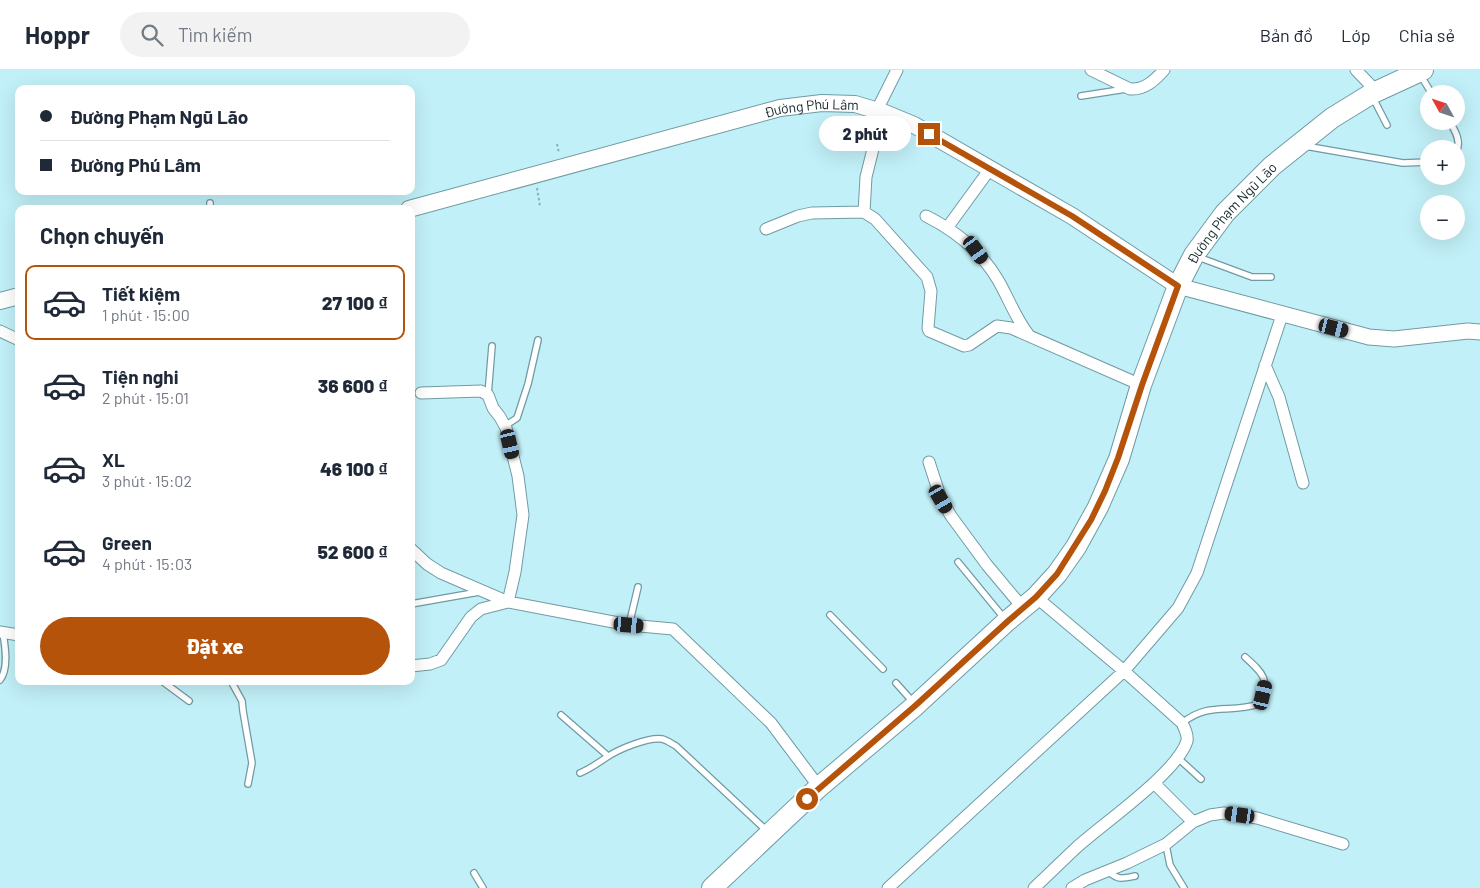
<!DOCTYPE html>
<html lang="vi">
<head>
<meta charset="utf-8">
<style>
	:root { --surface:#fff; --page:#f2f2f3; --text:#1f2937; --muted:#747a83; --line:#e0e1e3; --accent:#b45309 }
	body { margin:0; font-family:Barlow,sans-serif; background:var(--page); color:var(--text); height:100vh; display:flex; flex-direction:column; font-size:19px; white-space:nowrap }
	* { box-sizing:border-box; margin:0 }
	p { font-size:16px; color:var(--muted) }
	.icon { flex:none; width:28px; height:28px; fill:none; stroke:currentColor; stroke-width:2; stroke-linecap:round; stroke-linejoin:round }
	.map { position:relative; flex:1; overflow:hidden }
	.sheet { position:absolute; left:15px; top:135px; width:400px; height:480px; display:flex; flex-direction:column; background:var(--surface); border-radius:10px; box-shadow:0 5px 20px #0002 }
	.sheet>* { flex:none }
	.banner { position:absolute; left:15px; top:15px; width:400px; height:110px; border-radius:10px; box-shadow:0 5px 20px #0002; display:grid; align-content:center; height:110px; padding:0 25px; background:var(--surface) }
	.needle { width:32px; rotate:310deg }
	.fabs { position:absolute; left:1420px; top:15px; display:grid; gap:10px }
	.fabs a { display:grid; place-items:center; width:45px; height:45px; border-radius:50%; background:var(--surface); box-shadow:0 5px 20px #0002; font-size:25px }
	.end { position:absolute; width:22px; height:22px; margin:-11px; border:6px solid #b45309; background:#fff; box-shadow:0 0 0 2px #fff }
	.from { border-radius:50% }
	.bubble { position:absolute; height:35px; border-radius:18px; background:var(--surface); box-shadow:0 5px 20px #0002; font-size:16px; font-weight:800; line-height:35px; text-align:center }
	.car { position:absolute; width:15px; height:30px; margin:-15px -8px; border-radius:6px; box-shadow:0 0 4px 1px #0007; background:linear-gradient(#222 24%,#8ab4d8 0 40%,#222 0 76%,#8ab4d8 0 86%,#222 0) }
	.banner b { display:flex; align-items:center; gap:18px; height:48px; font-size:19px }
	.banner b+b { border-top:1px solid var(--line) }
	.banner i { width:12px; height:12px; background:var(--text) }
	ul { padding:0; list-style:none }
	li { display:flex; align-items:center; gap:15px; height:75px; margin:0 10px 8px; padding:0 15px; border:2px solid transparent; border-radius:10px }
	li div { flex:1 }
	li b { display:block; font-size:19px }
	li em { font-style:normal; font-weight:800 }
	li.selected { border-color:var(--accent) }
	li>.icon { width:45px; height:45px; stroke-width:1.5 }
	h2 { padding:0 25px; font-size:22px; line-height:60px }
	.cta { display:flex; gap:10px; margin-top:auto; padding:10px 25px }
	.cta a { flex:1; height:58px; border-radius:30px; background:var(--accent); color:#fff; font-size:20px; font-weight:800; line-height:58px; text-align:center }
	header { display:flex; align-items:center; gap:30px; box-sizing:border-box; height:70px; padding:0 25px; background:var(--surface); border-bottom:1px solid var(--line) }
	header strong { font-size:24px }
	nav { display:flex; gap:28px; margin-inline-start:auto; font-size:18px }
	.search { width:350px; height:45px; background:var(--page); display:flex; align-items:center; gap:12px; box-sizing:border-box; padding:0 18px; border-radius:28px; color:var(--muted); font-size:19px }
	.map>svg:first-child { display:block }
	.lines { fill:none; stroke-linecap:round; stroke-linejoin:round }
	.service-casing { stroke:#709ba3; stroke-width:8 }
	.minor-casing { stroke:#709ba3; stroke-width:13 }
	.tertiary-casing { stroke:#709ba3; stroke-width:17 }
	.secondary-casing { stroke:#709ba3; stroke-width:18 }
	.trunk-casing { stroke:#709ba3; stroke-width:22 }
	.path { stroke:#8bb0b7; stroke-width:2; stroke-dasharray:2.5 2.5; stroke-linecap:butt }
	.service { stroke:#fff; stroke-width:5.5 }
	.minor { stroke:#fff; stroke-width:11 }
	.tertiary { stroke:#fff; stroke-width:15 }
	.secondary { stroke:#fff; stroke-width:16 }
	.trunk { stroke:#fff; stroke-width:20 }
	.route { stroke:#b45309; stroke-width:6 }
	.labels { text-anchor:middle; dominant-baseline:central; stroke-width:4; stroke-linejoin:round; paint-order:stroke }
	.street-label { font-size:14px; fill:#15272a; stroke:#fff }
</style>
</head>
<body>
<header>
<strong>Hoppr</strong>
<div class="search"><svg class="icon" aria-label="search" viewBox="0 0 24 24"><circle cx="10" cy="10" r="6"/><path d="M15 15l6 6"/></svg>Tìm kiếm</div>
<nav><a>Bản đồ</a><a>Lớp</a><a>Chia sẻ</a></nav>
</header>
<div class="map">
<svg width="1480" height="818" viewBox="0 0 1480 818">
	<rect width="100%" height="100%" fill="#c2f0f8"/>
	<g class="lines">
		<defs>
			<path id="service" d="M1421,6l11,18
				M1081,26l45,-7
				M1372,26l15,29
				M1449,51c6,9 13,21 7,31
				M1305,76l98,17 26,-1
				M210,133v6
				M1198,187l54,20h19
				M488,325l4,-49
				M504,354h4l9,-6 11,-34 10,-44
				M958,492l46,56
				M411,534l68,-12
				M830,545l53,54
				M629,555l9,-38
				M0,610c9,-11 5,-35 3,-47
				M162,611l27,20
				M231,611l11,20 1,10 9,52 -4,21
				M896,613l17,19
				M561,645l47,41
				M1182,653c28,-22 47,-9 77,-19 12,-24 4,-31 -14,-47
				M1178,688l23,21
				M580,703c10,-4 18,-10 27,-16 12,-8 41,-20 55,-18 5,1 10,5 14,7l91,85
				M1166,775l4,20 14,23
				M1107,801c12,9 14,8 28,5
				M474,803l9,15"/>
			<path id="minor" d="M1091,0l39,19c15,1 25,-9 34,-19
				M1356,0l21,22
				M877,40l20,-40
				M864,142l2,-35 10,-40 9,-24
				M926,146c30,15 55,35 72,64 11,19 17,37 30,54
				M947,158l43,-59
				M766,159l32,-13 14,-3 52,-1 11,7 52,58 4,14 -3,37 1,3 35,15 5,-1 28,-19 14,2 130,57
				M0,261l19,9
				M1265,295l14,32 24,86
				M929,392l12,37 10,17 36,49 36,43
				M411,479l16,15 14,9 67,29 121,23 44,4 98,94 48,64
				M0,562l19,3
				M411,596l19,-2 11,-4 30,-43 10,-8 27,-7 7,-30 8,-57 -5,-39 -12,-48 -6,-11 -7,-9 -5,-13 -7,-4 -60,2
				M1154,713l39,39
				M888,818l236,-217 54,-63 19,-35 85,-258
				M1034,818c14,-13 28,-27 42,-40 26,-24 101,-75 111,-107 1,-6 -2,-12 -5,-18l-58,-52 -88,-74
				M1072,818l13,-8 42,-17 39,-19 27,-22 17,-7 14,-2 33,5 86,26"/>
			<path id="tertiary" d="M1178,216l191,51 25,2 74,-8 12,1"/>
			<g id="secondary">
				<path id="s1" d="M409,139l371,-101 42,-5 33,1 30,9 29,12 158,91 106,70"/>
				<path d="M0,231l19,-5"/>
			</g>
			<g id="trunk">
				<path id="s2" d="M712,818l107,-101 97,-82 91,-84 29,-24 21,-23 19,-27 22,-40 21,-48 22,-74 37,-99 16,-31 31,-42 47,-47 60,-48 39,-24 52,-24"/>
			</g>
		</defs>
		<use href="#service" class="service-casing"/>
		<use href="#minor" class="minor-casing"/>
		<use href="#tertiary" class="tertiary-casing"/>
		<use href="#secondary" class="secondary-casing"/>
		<use href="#trunk" class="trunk-casing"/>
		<path class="path" d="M557,74l2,9
			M537,118l3,18"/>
		<use href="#service" class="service"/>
		<use href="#minor" class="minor"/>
		<use href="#tertiary" class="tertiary"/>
		<use href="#secondary" class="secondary"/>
		<use href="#trunk" class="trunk"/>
	</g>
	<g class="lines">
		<path class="route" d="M807,729l109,-94 92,-84 28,-24 21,-23 34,-54 14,-29 13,-33 24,-73 36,-99 -106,-70 -143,-82"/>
	</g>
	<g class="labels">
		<g class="street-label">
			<text stroke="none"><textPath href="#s1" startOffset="416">Đường Phú Lâm</textPath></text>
			<text stroke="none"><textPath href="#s2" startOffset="872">Đường Phạm Ngũ Lão</textPath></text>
		</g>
	</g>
</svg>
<div class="fabs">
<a><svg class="needle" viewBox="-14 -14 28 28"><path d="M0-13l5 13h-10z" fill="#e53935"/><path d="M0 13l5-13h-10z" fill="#747a83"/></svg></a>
<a>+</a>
<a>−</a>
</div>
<i class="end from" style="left:807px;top:729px"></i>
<i class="end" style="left:929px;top:64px"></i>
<div class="bubble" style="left:819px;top:46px;width:92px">2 phút</div>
<i class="car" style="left:976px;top:180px;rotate:144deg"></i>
<i class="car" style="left:1334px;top:258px;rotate:104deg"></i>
<i class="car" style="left:510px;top:374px;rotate:167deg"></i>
<i class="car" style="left:941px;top:429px;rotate:150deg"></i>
<i class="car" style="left:629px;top:555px;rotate:95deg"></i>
<i class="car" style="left:1263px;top:625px;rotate:13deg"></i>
<i class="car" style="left:1240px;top:745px;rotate:278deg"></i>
<div class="banner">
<b><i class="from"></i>Đường Phạm Ngũ Lão</b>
<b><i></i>Đường Phú Lâm</b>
</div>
<section class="sheet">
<h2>Chọn chuyến</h2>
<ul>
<li class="selected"><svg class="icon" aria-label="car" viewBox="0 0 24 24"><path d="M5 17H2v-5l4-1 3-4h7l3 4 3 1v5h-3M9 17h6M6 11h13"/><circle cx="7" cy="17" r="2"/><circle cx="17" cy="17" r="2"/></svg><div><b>Tiết kiệm</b><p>1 phút · 15:00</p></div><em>27 100 ₫</em></li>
<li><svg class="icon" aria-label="car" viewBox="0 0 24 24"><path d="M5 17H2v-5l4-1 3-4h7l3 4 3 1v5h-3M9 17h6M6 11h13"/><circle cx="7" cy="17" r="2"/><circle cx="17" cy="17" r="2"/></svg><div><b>Tiện nghi</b><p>2 phút · 15:01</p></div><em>36 600 ₫</em></li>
<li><svg class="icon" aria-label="car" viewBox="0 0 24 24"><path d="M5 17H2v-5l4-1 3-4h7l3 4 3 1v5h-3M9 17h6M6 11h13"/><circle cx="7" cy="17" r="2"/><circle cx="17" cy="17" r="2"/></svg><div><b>XL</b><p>3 phút · 15:02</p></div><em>46 100 ₫</em></li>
<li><svg class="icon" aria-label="car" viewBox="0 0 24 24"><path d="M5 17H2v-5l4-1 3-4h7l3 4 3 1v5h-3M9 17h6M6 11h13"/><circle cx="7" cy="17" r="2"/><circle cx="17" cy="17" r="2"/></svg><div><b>Green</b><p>4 phút · 15:03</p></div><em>52 600 ₫</em></li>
</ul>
<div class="cta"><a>Đặt xe</a></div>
</section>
</div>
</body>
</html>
